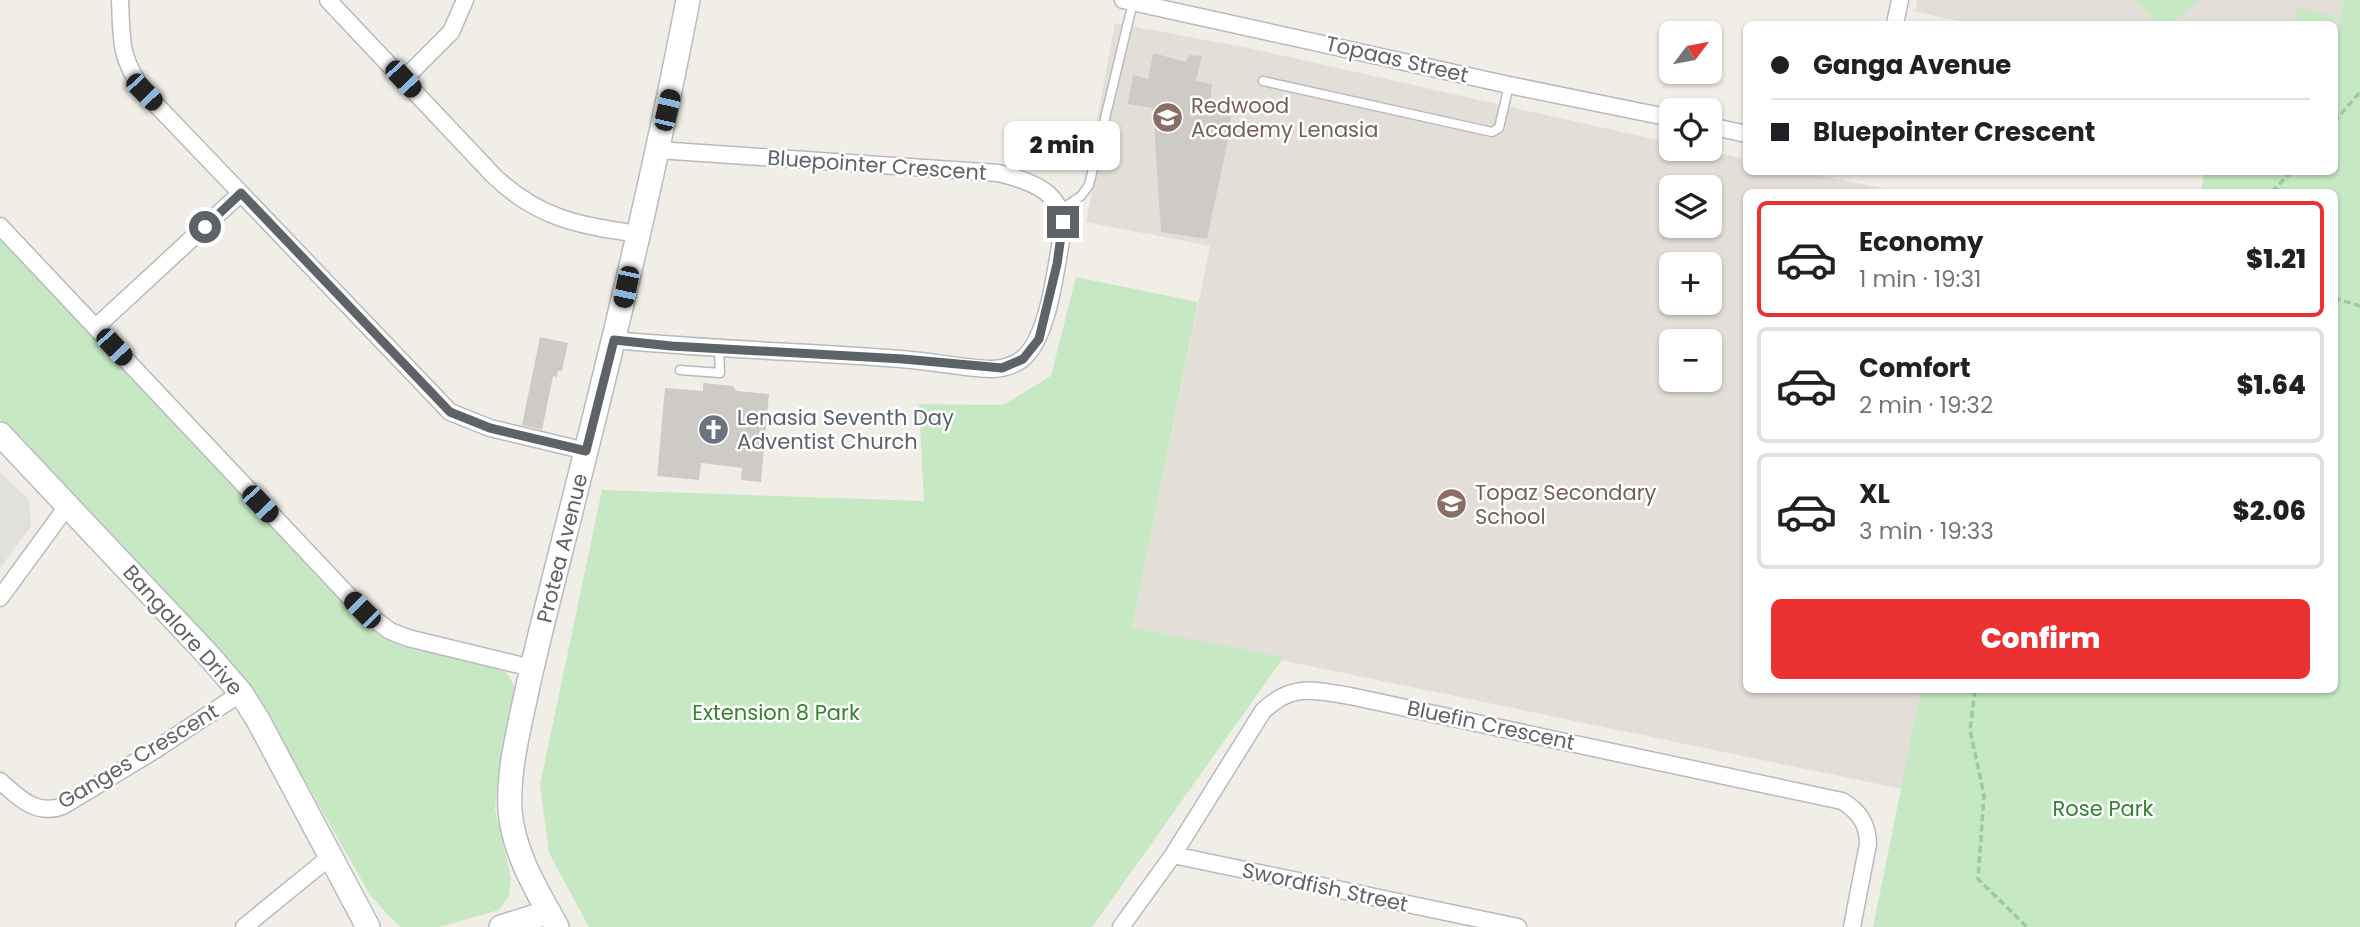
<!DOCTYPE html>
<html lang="en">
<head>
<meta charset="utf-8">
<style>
	:root { --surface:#fff; --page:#f6f6f6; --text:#202124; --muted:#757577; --line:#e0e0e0; --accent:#ec3132 }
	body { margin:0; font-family:Poppins,sans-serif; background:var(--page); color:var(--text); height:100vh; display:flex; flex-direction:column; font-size:26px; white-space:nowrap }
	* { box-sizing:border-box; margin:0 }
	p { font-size:23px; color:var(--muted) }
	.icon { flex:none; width:38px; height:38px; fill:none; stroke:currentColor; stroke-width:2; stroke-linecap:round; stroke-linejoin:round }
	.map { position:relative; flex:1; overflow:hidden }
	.sheet { position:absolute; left:1743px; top:189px; width:595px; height:504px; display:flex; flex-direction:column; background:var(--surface); border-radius:10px; box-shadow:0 2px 5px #0004 }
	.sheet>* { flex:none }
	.guide { position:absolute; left:1743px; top:21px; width:595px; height:154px; border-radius:10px; box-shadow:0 2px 5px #0004; display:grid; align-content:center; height:154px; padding:0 28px; background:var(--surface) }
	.needle { width:46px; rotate:58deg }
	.tools { position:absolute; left:1659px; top:21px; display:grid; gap:14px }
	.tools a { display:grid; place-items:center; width:63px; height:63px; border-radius:10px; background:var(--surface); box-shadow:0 2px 5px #0004; font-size:35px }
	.end { position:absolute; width:32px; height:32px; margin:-16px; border:9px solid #5e6367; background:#fff; box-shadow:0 0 0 4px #fff }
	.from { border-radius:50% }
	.bubble { position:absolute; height:49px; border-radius:10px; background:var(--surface); box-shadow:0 2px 5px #0004; font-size:23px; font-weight:800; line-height:49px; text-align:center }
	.car { position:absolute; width:21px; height:42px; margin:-21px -10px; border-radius:9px; box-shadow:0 0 5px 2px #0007; background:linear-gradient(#222 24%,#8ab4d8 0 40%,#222 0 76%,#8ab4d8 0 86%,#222 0) }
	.guide b { display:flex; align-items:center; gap:24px; height:66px; font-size:26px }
	.guide b+b { border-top:2px solid var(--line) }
	.guide i { width:18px; height:18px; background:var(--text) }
	ul { padding:12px 0 0; list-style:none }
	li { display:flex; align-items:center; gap:21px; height:116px; margin:0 14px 10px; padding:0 14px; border:4px solid var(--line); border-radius:10px }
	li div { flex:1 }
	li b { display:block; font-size:26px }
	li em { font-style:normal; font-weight:800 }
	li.selected { border-color:var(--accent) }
	li>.icon { width:63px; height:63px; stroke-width:1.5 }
	.action { display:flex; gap:14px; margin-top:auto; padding:14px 28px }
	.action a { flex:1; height:80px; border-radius:10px; background:var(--accent); color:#fff; font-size:28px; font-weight:800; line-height:80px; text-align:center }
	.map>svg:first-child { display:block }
	.industrial { fill:#e2e0db }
	.education { fill:#e3dfd8; fill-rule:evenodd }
	.green { fill:#c6e8c3 }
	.building { fill:#cecbc6 }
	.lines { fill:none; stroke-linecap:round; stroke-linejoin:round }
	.lane-casing { stroke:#b7babd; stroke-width:11 }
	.street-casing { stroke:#b7babd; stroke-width:19 }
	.secondary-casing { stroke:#b8bcc0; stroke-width:26 }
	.path { stroke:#9cc9a6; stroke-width:3.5; stroke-dasharray:7 3.5; stroke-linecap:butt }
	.lane { stroke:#fff; stroke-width:8 }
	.street { stroke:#fff; stroke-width:16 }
	.secondary { stroke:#fff; stroke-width:23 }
	.route { stroke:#5e6367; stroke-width:9 }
	.labels { text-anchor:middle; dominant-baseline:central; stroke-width:5; stroke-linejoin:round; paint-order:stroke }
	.street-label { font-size:21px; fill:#5e6367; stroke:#fff }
	.education-label { font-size:21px; fill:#785e54; stroke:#fff; text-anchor:start }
	.worship-label { font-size:21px; fill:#5b616d; stroke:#fff; text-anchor:start }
	.park-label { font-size:21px; fill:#358232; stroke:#fff }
</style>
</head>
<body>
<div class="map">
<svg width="2360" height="927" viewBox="0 0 2360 927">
	<rect width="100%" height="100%" fill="#f1eee7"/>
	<path class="industrial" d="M0,472l29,28 2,26 -31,42z"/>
	<path class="education" d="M1917,0h427l-9,40 -1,-16h-361l-58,-12z
		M1115,23l138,26 418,94v6h28l47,10v13h57l98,20h-155v498h175l-19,99 -770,-160 78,-383 -124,-24 7,-34 -8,-3zM1671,187h39v39h-39zM1671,264h39v39h-39zM1671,341h39v39h-39z"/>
	<path class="green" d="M2136,0h64l-30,24h-14z
		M2344,0h16v927h-487l48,-237h413v-498h-133l3,-20h130v-132z
		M2297,7l37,9 -2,8h-38z
		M0,237l360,384 19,14 32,14 63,13 32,10 8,13 1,12 -13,48 -7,64 16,69 -2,18 -10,14 -60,17h-38l-10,-9 -21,-23 -92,-162 -39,-58 -239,-256z
		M1076,277l122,25 -66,326 152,29 -192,270h-503l-40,-74 -9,-68 62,-295 322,11 -5,-97 84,1 48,-29z"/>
	<path class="building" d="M1153,53l33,9 3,-7 13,1 -6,25 16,3 -3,28 22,1 -1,18 -23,108 -46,-7 -8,-124 -25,-4 5,-29 15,4z
		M540,337l28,6 -6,28h-4l-1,6 -4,-1 -11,54 -20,-5z
		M703,383l30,3 3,5 33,3 -8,88 -20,-2 1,-12 -41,-5 -2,17 -42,-4 8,-88 38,3z"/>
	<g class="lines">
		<defs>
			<path id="lane" d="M1263,81l229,51 7,-4 10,-43
				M1060,210l21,-14 8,-11 44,-183
				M680,370l40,3 -1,-24"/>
			<path id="street" d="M120,0c2,42 -1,56 24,92l306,320 40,16 96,23
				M328,0l166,176c45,43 85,49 144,58
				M1123,0l386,85 162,33
				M1895,24l5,-24
				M403,80l48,-48 14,-32
				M1710,126l36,8
				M0,226l362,384 28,21 18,7 124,30
				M96,327l145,-134
				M614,340c96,9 192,12 287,19 30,2 60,9 90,10 11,0 21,-3 30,-9 27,-20 34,-87 40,-119 9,-46 -25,-59 -63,-68l-340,-23
				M0,598l68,-93
				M0,781c19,17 36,35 63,25l92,-56 86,-57
				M1173,855l345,72
				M244,927l87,-71
				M1121,927l52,-72 90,-144c29,-28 51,-21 87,-15l492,105c17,10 26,23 26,43l-16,83"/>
			<path id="secondary" d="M0,434l210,223 31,36 17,27 110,207
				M501,927l48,-15
				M557,927c-20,-36 -44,-75 -47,-117 -2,-39 8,-77 16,-115 13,-60 29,-120 44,-180 43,-171 85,-342 118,-515"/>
		</defs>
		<use href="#lane" class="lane-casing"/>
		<use href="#street" class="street-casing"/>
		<use href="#secondary" class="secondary-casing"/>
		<path class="path" d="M2334,122l26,-30
			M2272,192l19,-20
			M2334,298l26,8
			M1975,690l-5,40 14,65 -6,84 49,48"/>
		<use href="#lane" class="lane"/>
		<use href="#street" class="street"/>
		<use href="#secondary" class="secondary"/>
	</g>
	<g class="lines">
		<path class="route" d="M205,227l36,-34 209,219 40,16 96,23 28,-111 57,6 232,13 99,9 21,-9 16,-20 18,-75 6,-42"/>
	</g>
	<defs>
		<symbol id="school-disc" viewBox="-11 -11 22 22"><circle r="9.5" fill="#8d6e63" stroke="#fff"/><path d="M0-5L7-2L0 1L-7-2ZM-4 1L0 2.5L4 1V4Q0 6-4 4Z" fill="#fff"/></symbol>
		<symbol id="church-disc" viewBox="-11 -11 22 22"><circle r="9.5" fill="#6b7280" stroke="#fff"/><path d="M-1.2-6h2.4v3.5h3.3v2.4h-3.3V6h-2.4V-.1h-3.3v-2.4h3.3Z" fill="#fff"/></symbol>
	</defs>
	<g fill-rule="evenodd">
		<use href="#school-disc" x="1150" y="100" width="35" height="35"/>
		<use href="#church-disc" x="696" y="412" width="35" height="35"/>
		<use href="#school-disc" x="1434" y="486" width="35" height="35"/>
	</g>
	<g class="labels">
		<g class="street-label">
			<text transform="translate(1397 59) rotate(13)">Topaas Street</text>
			<text transform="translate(877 165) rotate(4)">Bluepointer Crescent</text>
			<text transform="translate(562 548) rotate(-76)">Protea Avenue</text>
			<text transform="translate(183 630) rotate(48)">Bangalore Drive</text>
			<text transform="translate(1491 725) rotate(12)">Bluefin Crescent</text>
			<text transform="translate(138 756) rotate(-31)">Ganges Crescent</text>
			<text transform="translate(1325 887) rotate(12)">Swordfish Street</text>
		</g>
		<g class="education-label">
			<text x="1191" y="105">Redwood<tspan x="1191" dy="24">Academy Lenasia</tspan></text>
			<text x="1475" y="492">Topaz Secondary<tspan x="1475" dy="24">School</tspan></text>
		</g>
		<g class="worship-label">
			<text x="737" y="417">Lenasia Seventh Day<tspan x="737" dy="24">Adventist Church</tspan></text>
		</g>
		<g class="park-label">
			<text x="776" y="712">Extension 8 Park</text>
			<text x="2103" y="808">Rose Park</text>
		</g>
	</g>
</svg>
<div class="tools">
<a><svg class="needle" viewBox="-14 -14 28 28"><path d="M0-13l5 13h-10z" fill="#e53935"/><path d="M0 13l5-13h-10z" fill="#757577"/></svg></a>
<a><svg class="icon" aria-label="locate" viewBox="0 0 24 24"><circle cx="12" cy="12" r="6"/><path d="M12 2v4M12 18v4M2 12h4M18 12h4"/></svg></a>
<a><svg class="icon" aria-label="layers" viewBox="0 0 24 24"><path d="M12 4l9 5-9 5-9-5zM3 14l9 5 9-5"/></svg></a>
<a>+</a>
<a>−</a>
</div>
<i class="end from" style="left:205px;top:227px"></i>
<i class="end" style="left:1063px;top:222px"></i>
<div class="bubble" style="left:1004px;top:121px;width:116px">2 min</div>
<i class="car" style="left:403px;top:79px;rotate:137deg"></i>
<i class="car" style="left:144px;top:92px;rotate:136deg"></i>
<i class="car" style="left:667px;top:110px;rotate:13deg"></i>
<i class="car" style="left:626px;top:287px;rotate:192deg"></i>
<i class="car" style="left:114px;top:347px;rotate:137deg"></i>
<i class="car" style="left:260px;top:504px;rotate:137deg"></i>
<i class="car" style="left:362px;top:610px;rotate:315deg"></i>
<div class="guide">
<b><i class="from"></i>Ganga Avenue</b>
<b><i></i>Bluepointer Crescent</b>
</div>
<section class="sheet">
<ul>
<li class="selected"><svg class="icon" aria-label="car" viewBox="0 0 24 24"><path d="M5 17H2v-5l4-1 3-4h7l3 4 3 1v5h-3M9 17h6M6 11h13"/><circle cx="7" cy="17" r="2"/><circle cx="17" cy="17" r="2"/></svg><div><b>Economy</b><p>1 min · 19:31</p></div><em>$1.21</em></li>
<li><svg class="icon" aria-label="car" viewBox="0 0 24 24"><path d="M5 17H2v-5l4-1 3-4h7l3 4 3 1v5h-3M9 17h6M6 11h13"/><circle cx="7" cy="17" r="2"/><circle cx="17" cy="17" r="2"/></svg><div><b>Comfort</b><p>2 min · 19:32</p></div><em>$1.64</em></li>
<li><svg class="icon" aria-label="car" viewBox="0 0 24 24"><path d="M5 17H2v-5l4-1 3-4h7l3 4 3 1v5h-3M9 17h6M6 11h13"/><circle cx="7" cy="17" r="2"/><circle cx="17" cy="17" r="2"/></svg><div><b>XL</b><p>3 min · 19:33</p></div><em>$2.06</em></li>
</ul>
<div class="action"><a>Confirm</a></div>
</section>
</div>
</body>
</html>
